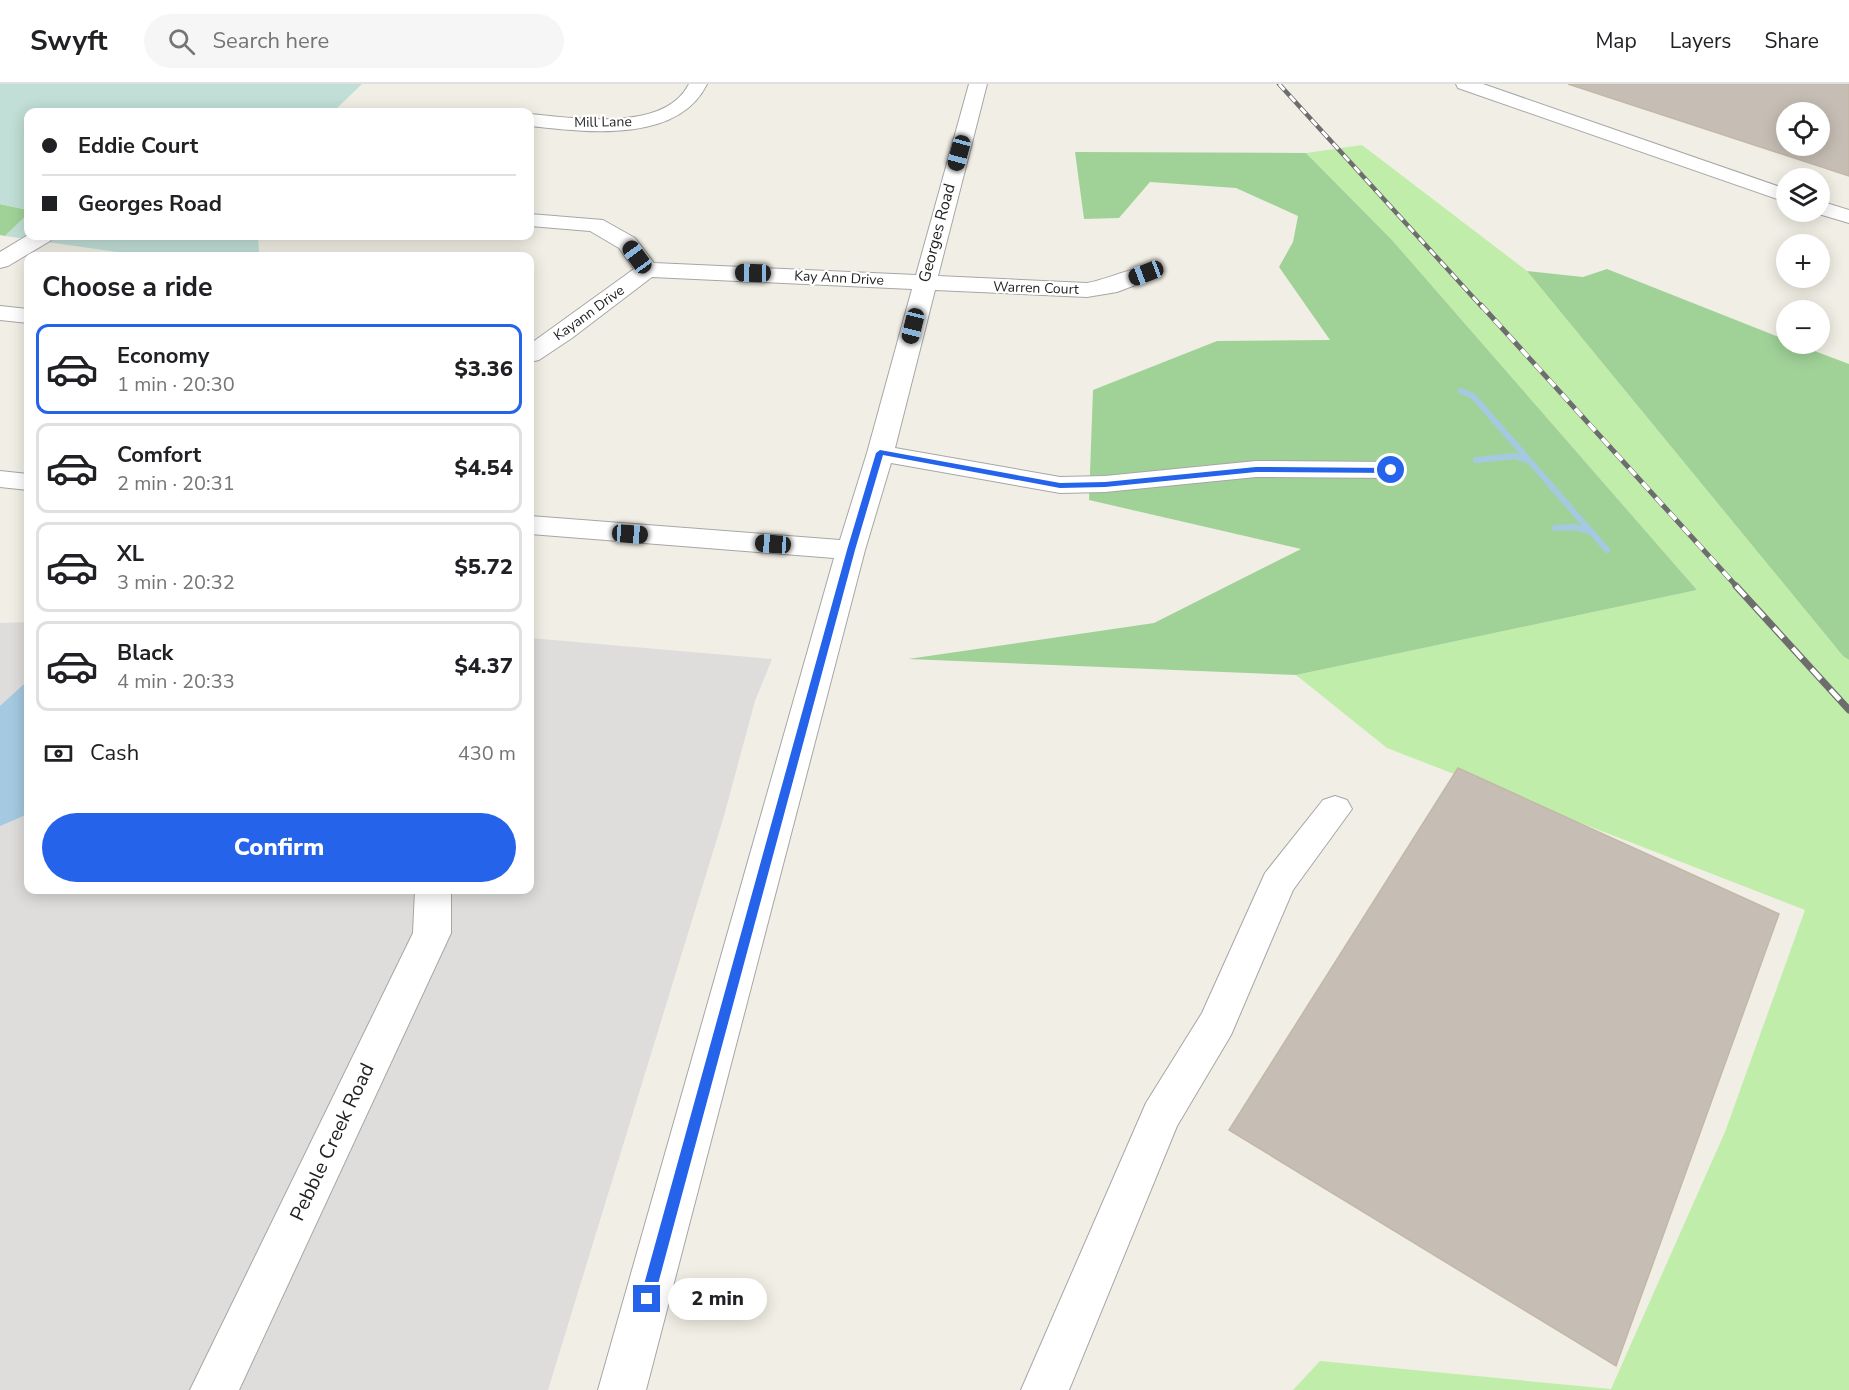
<!DOCTYPE html>
<html lang="en">
<head>
<meta charset="utf-8">
<style>
	:root { --surface:#fff; --page:#f6f6f6; --text:#202124; --muted:#757577; --line:#e0e0e0; --accent:#2563eb }
	body { margin:0; font-family:"Nunito Sans",sans-serif; background:var(--page); color:var(--text); height:100vh; display:flex; flex-direction:column; font-size:22px; white-space:nowrap }
	* { box-sizing:border-box; margin:0 }
	p { font-size:20px; color:var(--muted) }
	.icon { flex:none; width:33px; height:33px; fill:none; stroke:currentColor; stroke-width:2; stroke-linecap:round; stroke-linejoin:round }
	.map { position:relative; flex:1; overflow:hidden }
	.sheet { position:absolute; left:24px; top:168px; width:510px; height:642px; display:flex; flex-direction:column; background:var(--surface); border-radius:12px; box-shadow:0 3px 15px #0003 }
	.sheet>* { flex:none }
	.banner { position:absolute; left:24px; top:24px; width:510px; height:132px; border-radius:12px; box-shadow:0 3px 15px #0003; display:grid; align-content:center; height:132px; padding:0 18px; background:var(--surface) }
	.fabs { position:absolute; left:1776px; top:18px; display:grid; gap:12px }
	.fabs a { display:grid; place-items:center; width:54px; height:54px; border-radius:50%; background:var(--surface); box-shadow:0 3px 15px #0003; font-size:30px }
	.end { position:absolute; width:27px; height:27px; margin:-14px; border:8px solid #2563eb; background:#fff; box-shadow:0 0 0 3px #fff }
	.from { border-radius:50% }
	.bubble { position:absolute; height:42px; border-radius:21px; background:var(--surface); box-shadow:0 3px 15px #0003; font-size:20px; font-weight:800; line-height:42px; text-align:center }
	.car { position:absolute; width:18px; height:36px; margin:-18px -9px; border-radius:8px; box-shadow:0 0 4px 2px #0007; background:linear-gradient(#222 24%,#8ab4d8 0 40%,#222 0 76%,#8ab4d8 0 86%,#222 0) }
	.banner b { display:flex; align-items:center; gap:21px; height:57px; font-size:22px }
	.banner b+b { border-top:2px solid var(--line) }
	.banner i { width:15px; height:15px; background:var(--text) }
	ul { padding:0; list-style:none }
	li { display:flex; align-items:center; gap:18px; height:90px; margin:0 12px 9px; padding:0 6px; border:3px solid var(--line); border-radius:12px }
	li div { flex:1 }
	li b { display:block; font-size:22px }
	li em { font-style:normal; font-weight:800 }
	li.current { border-color:var(--accent) }
	li>.icon { width:54px; height:54px; stroke-width:1.5 }
	h2 { padding:0 18px; font-size:27px; line-height:72px }
	.pay { display:flex; align-items:center; gap:15px; height:66px; padding:0 18px; font-size:22px }
	.pay p { margin-inline-start:auto }
	.primary-button { display:flex; gap:12px; margin-top:auto; padding:12px 18px }
	.primary-button a { flex:1; height:69px; border-radius:36px; background:var(--accent); color:#fff; font-size:24px; font-weight:800; line-height:69px; text-align:center }
	header { display:flex; align-items:center; gap:36px; box-sizing:border-box; height:84px; padding:0 30px; background:var(--surface); border-bottom:2px solid var(--line) }
	header strong { font-size:28px }
	nav { display:flex; gap:33px; margin-inline-start:auto; font-size:21px }
	.search { width:420px; height:54px; background:var(--page); display:flex; align-items:center; gap:15px; box-sizing:border-box; padding:0 21px; border-radius:33px; color:var(--muted); font-size:22px }
	.map>svg:first-child { display:block }
	.residential { fill:#dedddc }
	.grass { fill:#c0eda9 }
	.forest { fill:#a0d298 }
	.wetland { fill:#c1dfd6 }
	.water { fill:#a4c9e0 }
	.lines { fill:none; stroke-linecap:round; stroke-linejoin:round }
	.stream { stroke:#a4c9e0; stroke-width:6 }
	.building { fill:#c6beb4; stroke:#c3b8a7; stroke-width:1.5; fill-rule:evenodd }
	.minor-casing { stroke:#a6a6a6; stroke-width:2 }
	.minor { fill:#fff; fill-rule:evenodd }
	.rail-far2-casing { stroke:#6d6d6d; stroke-width:4.5 }
	.rail-far1-casing { stroke:#6d6d6d; stroke-width:5 }
	.rail-casing { stroke:#6d6d6d; stroke-width:7 }
	.rail-far2 { stroke:#fff; stroke-width:3; stroke-dasharray:8; stroke-linecap:butt }
	.rail-far1 { stroke:#fff; stroke-width:4; stroke-dasharray:10; stroke-linecap:butt }
	.rail { stroke:#fff; stroke-width:4.5; stroke-dasharray:14; stroke-linecap:butt }
	.route { fill:#2563eb }
	.labels { text-anchor:middle; dominant-baseline:central; stroke-width:4.5; stroke-linejoin:round; paint-order:stroke }
	.far-street-label { font-size:14px; fill:#1f1f1f; stroke:#fff }
	.street-label { font-size:16px; fill:#1f1f1f; stroke:#fff }
	.near-street-label { font-size:20px; fill:#1f1f1f; stroke:#fff }
</style>
</head>
<body>
<header>
<strong>Swyft</strong>
<div class="search"><svg class="icon" aria-label="search" viewBox="0 0 24 24"><circle cx="10" cy="10" r="6"/><path d="M15 15l6 6"/></svg>Search here</div>
<nav><a>Map</a><a>Layers</a><a>Share</a></nav>
</header>
<div class="map">
<svg width="1849" height="1306" viewBox="0 0 1849 1306">
	<rect width="100%" height="100%" fill="#f1efe5"/>
	<path class="residential" d="M28,538v268h502v-252l242,21 -17,42 -31,115 -176,574h-548v-767z"/>
	<path class="grass" d="M1362,61l165,126 316,385 6,4v730h-556l27,-29 291,28 114,-257 80,-222 -418,-162 -91,-73 401,-85 -305,-350 -86,-87z"/>
	<path class="forest" d="M1075,68l231,1 86,87 305,350 -401,85 -388,-16 246,-36 147,-74 -212,-49 4,-110 124,-49 113,-1 -51,-73 14,-25 5,-26 -62,-28 -86,-6 -31,36 -35,1z
		M0,120l28,6v4l-23,22 -5,-1z
		M1607,185l179,71v4h10l53,20v296l-6,-4 -316,-385 56,6z"/>
	<path class="wetland" d="M0,0h362l-29,28h-305v98l-28,-6z
		M28,130v22h230l1,16 36,4h-150l-140,-20z"/>
	<path class="water" d="M23,601h5v129l-28,12v-120z"/>
	<g class="lines">
		<path class="stream" d="M1461,307l12,5 134,154
			M1476,376l38,-4 13,4
			M1555,444l19,-1 18,5"/>
	</g>
	<path class="building" d="M1568,0h281v92zM1786,28h34v34h-34z
		M1458,684l321,146 -163,452 -387,-236z"/>
	<g class="lines">
		<defs>
			<path id="minor" d="M689,0h18c-29,60 -122,48 -177,42v-12c45,4 134,19 159,-30z
				M969,0h18l-49,192 149,7c20,-3 51,-19 67,-15l3,5 -3,5 -37,14 -30,5 -152,-7 -40,158 165,29 45,-1 151,-15 135,1 10,2 4,6 -4,6 -10,2 -135,-1 -151,15 -45,1 -169,-30 -26,87 -219,840h-48l236,-832 -304,-24v-18l310,24 27,-87 45,-164 -260,-12 -80,61 -33,22 -9,2v-18l104,-75 -15,-21 -29,-17 -60,-5v-12l73,6 32,18 19,25 262,12z
				M1456,0h27l303,105v13l-328,-114z
				M1820,117l29,9v13l-37,-11h8z
				M28,151l25,1 -3,5 -42,25 -8,2v-16z
				M0,222l28,3v14l-28,-3z
				M0,387l28,3v16l-28,-3z
				M1335,712l12,4 5,9 -59,81 -62,145 -54,91 -108,264h-48l125,-287 56,-90 63,-140 58,-73z
				M415,806h36v43l-212,457h-49l223,-457z"/>
		</defs>
		<use href="#minor" class="minor-casing"/>
		<use href="#minor" class="minor"/>
		<defs>
			<path id="rail-far2" d="M1279,0l203,223"/>
			<path id="rail-far1" d="M1481,221l257,283"/>
			<path id="rail" d="M1736,502l113,124"/>
		</defs>
		<use href="#rail-far2" class="rail-far2-casing"/>
		<use href="#rail-far1" class="rail-far1-casing"/>
		<use href="#rail" class="rail-casing"/>
		<use href="#rail-far2" class="rail-far2"/>
		<use href="#rail-far1" class="rail-far1"/>
		<use href="#rail" class="rail"/>
	</g>
	<path class="route" d="M880,366l180,33 45,-1 151,-15 135,1 4,2 -4,3 -135,-1 -151,15 -45,1 -177,-33 -28,95 -201,749 -2,5 -5,2 -5,-2 -2,-5 207,-749 29,-97z"/>
	<g class="labels">
		<g class="far-street-label">
			<text transform="translate(603 38) rotate(-1)">Mill Lane</text>
			<text transform="translate(839 194) rotate(3)">Kay Ann Drive</text>
			<text transform="translate(1036 204) rotate(2)">Warren Court</text>
			<text transform="translate(589 229) rotate(-36)">Kayann Drive</text>
		</g>
		<g class="street-label">
			<text transform="translate(937 149) rotate(-75)">Georges Road</text>
		</g>
		<g class="near-street-label">
			<text transform="translate(332 1058) rotate(-65)">Pebble Creek Road</text>
		</g>
	</g>
</svg>
<div class="fabs">
<a><svg class="icon" aria-label="locate" viewBox="0 0 24 24"><circle cx="12" cy="12" r="6"/><path d="M12 2v4M12 18v4M2 12h4M18 12h4"/></svg></a>
<a><svg class="icon" aria-label="layers" viewBox="0 0 24 24"><path d="M12 4l9 5-9 5-9-5zM3 14l9 5 9-5"/></svg></a>
<a>+</a>
<a>−</a>
</div>
<i class="end from" style="left:1391px;top:386px"></i>
<i class="end" style="left:647px;top:1215px"></i>
<div class="bubble" style="left:668px;top:1194px;width:99px">2 min</div>
<i class="car" style="left:959px;top:69px;rotate:195deg"></i>
<i class="car" style="left:637px;top:173px;rotate:324deg"></i>
<i class="car" style="left:753px;top:189px;rotate:271deg"></i>
<i class="car" style="left:1146px;top:189px;rotate:249deg"></i>
<i class="car" style="left:913px;top:242px;rotate:194deg"></i>
<i class="car" style="left:630px;top:450px;rotate:94deg"></i>
<i class="car" style="left:773px;top:460px;rotate:274deg"></i>
<div class="banner">
<b><i class="from"></i>Eddie Court</b>
<b><i></i>Georges Road</b>
</div>
<section class="sheet">
<h2>Choose a ride</h2>
<ul>
<li class="current"><svg class="icon" aria-label="car" viewBox="0 0 24 24"><path d="M5 17H2v-5l4-1 3-4h7l3 4 3 1v5h-3M9 17h6M6 11h13"/><circle cx="7" cy="17" r="2"/><circle cx="17" cy="17" r="2"/></svg><div><b>Economy</b><p>1 min · 20:30</p></div><em>$3.36</em></li>
<li><svg class="icon" aria-label="car" viewBox="0 0 24 24"><path d="M5 17H2v-5l4-1 3-4h7l3 4 3 1v5h-3M9 17h6M6 11h13"/><circle cx="7" cy="17" r="2"/><circle cx="17" cy="17" r="2"/></svg><div><b>Comfort</b><p>2 min · 20:31</p></div><em>$4.54</em></li>
<li><svg class="icon" aria-label="car" viewBox="0 0 24 24"><path d="M5 17H2v-5l4-1 3-4h7l3 4 3 1v5h-3M9 17h6M6 11h13"/><circle cx="7" cy="17" r="2"/><circle cx="17" cy="17" r="2"/></svg><div><b>XL</b><p>3 min · 20:32</p></div><em>$5.72</em></li>
<li><svg class="icon" aria-label="car" viewBox="0 0 24 24"><path d="M5 17H2v-5l4-1 3-4h7l3 4 3 1v5h-3M9 17h6M6 11h13"/><circle cx="7" cy="17" r="2"/><circle cx="17" cy="17" r="2"/></svg><div><b>Black</b><p>4 min · 20:33</p></div><em>$4.37</em></li>
</ul>
<div class="pay"><svg class="icon" aria-label="cash" viewBox="0 0 24 24"><path d="M3 7h18v10H3z"/><circle cx="12" cy="12" r="2"/></svg>Cash<p>430 m</p></div>
<div class="primary-button"><a>Confirm</a></div>
</section>
</div>
</body>
</html>
